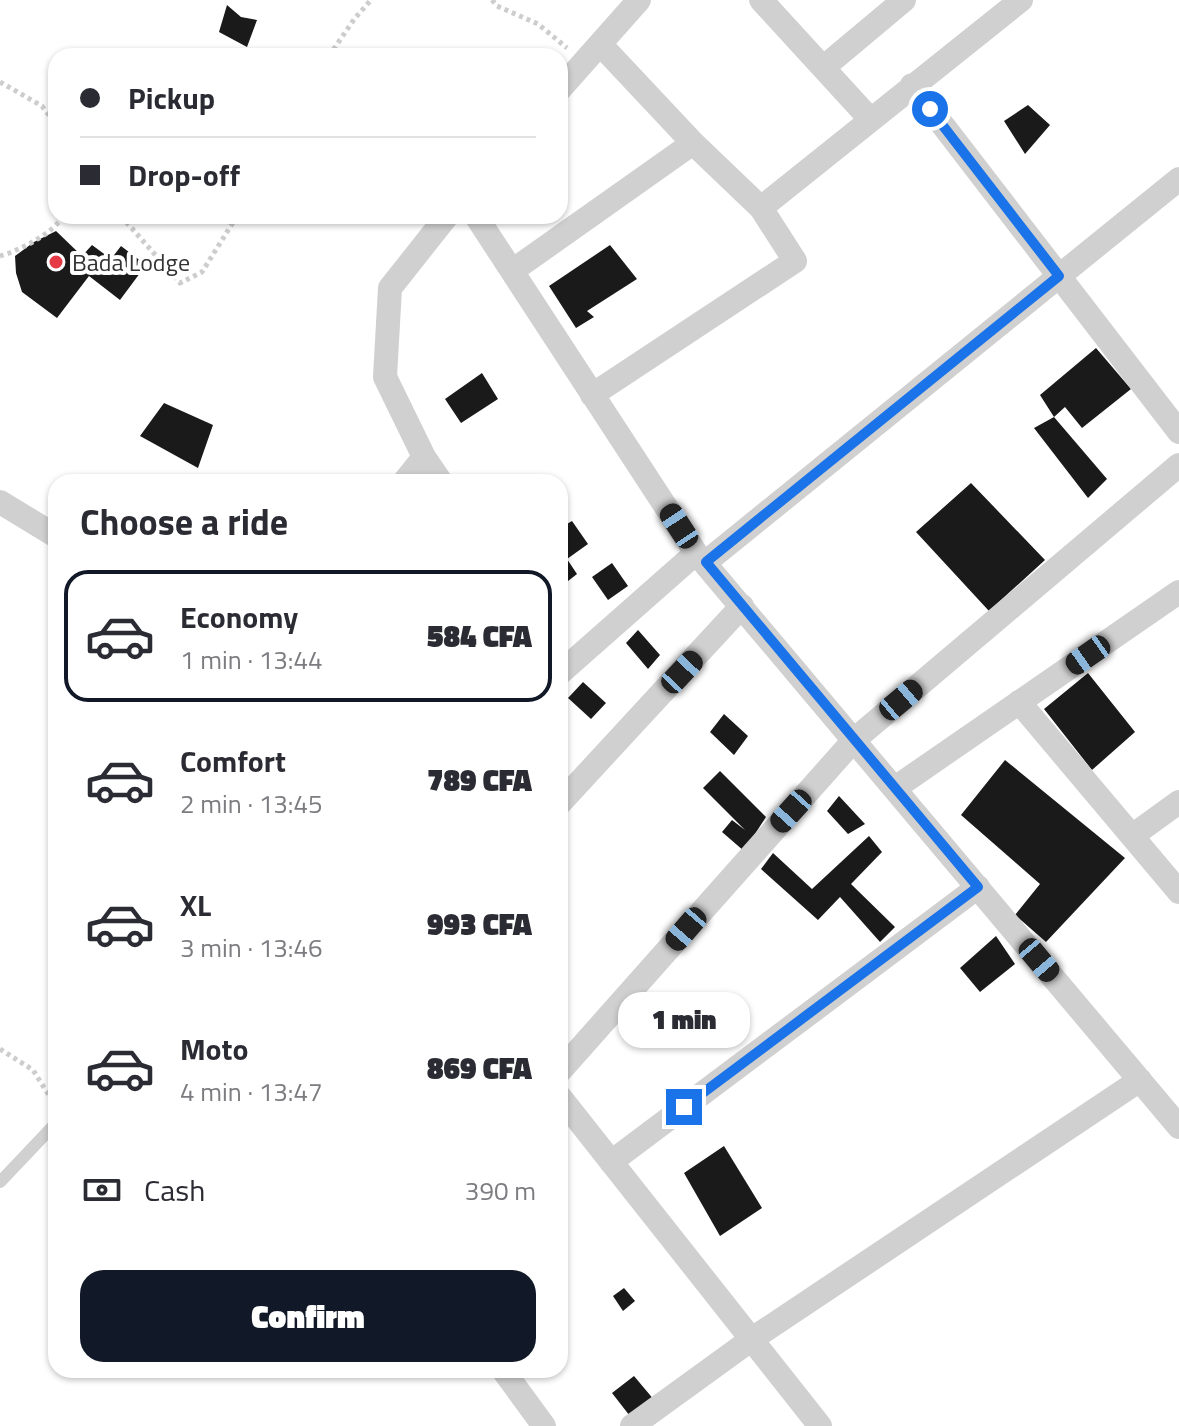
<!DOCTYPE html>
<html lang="en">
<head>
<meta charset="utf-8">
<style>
	:root { --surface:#fff; --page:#f7f7f7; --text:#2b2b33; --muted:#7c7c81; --line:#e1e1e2; --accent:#111827 }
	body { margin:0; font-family:"Titillium Web",sans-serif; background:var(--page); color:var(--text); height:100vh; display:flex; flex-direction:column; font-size:30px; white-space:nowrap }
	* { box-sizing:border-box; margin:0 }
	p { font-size:26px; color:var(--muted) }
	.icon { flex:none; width:44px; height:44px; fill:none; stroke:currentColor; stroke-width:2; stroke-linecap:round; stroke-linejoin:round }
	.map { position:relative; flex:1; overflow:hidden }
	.drawer { position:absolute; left:48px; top:474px; width:520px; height:904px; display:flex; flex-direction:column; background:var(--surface); border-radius:24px; box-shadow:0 2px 6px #0004 }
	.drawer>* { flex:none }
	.guide { position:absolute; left:48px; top:48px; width:520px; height:176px; border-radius:24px; box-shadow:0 2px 6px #0004; display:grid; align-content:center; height:176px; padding:0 32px; background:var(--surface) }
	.end { position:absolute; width:36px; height:36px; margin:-18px; border:10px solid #1a73e8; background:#fff; box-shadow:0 0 0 4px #fff }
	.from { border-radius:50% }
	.bubble { position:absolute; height:56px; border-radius:24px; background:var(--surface); box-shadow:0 2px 6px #0004; font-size:26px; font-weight:800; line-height:56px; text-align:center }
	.car { position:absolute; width:24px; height:48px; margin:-24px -12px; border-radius:10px; box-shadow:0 0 6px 2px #0007; background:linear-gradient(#222 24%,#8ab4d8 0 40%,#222 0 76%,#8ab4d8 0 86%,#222 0) }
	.guide b { display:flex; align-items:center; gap:28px; height:76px; font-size:30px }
	.guide b+b { border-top:2px solid var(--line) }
	.guide i { width:20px; height:20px; background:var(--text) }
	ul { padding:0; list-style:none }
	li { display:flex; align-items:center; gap:24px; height:132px; margin:0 16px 12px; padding:0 16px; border:4px solid transparent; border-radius:24px }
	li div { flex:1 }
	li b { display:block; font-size:30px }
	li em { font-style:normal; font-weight:800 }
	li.on { border-color:var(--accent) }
	li>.icon { width:72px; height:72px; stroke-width:1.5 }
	h2 { padding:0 32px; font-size:36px; line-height:96px }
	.pay { display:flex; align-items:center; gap:20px; height:88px; padding:0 32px; font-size:30px }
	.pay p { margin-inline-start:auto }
	.cta { display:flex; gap:16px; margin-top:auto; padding:16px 32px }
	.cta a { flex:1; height:92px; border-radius:24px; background:var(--accent); color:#fff; font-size:32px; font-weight:800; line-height:92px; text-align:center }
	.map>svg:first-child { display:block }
	.building { fill:#1a1a1a }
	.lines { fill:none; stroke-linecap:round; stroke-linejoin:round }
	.path { stroke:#cdcdcd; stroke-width:5; stroke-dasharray:4 4; stroke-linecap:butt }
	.lane { stroke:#d0d0d0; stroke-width:12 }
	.street { stroke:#d0d0d0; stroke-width:24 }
	.route { stroke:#1a73e8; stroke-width:10 }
	.poi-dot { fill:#e63946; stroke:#fff; stroke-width:3 }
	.labels { text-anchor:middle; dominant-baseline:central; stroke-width:8; stroke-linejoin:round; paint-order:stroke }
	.poi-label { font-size:24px; fill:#333; stroke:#fff; text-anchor:start }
</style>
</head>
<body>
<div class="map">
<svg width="1179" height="1426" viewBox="0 0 1179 1426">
	<rect width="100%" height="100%" fill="#fff"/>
	<path class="building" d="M227,5l14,12 16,3 -10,27 -28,-15z
		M1028,105l22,20 -25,29 -21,-33z
		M56,231l26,25 10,-11 19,14 10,-13 25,19 -26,35 -31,-24 -32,42 -35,-26 -6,-19 -1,-17 19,-14z
		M610,245l27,34 -50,32 7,6 -18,11 -27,-42z
		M1096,348l35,41 -49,39 -17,-21 -11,10 -14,-22z
		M482,373l16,26 -37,24 -16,-24z
		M164,403l49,22 -15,43 -58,-32z
		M1054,417l53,62 -19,19 -54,-70z
		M971,483l74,77 -56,51 -73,-79z
		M572,521l16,23 -21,15 10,15 -14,11 -3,-8v-49z
		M612,563l16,23 -20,14 -16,-23z
		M638,630l22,25 -12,14 -22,-26z
		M1088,673l47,59 -43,38 -48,-61z
		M583,682l23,21 -15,16 -23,-21z
		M724,714l24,22 -14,19 -24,-23z
		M1005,760l120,98 -79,84 -31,-27 25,-31 -79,-69z
		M720,771l46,46 -22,34 -22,-19 10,-12 13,10 -42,-42z
		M839,796l26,28 -17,10 -21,-23z
		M869,836l13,16 -31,32 44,43 -15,15 -40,-45 -22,23 -57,-51 12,-16 39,36z
		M996,936l19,28 -35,28 -20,-24z
		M724,1146l38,62 -42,28 -36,-63z
		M624,1288l11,13 -12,10 -10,-15z
		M634,1376l21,25 -22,19 -21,-27z"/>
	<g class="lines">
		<path class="path" d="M492,0l5,6 41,18 29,24
			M329,56l26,-38 16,-18
			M0,82l42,24 14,19
			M121,216l59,67 22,-11 35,-56
			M0,256c16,-4 57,-24 62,-40
			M0,1049l33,21 22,35"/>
		<path class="lane" d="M0,1182l56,-59"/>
		<path class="street" d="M761,0l109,119
			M824,67l80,-67
			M912,85l267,347
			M560,89l79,-89
			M761,208l260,-208
			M476,216l220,337 483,574
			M512,271l181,-128
			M592,395l203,-134 -34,-53 -68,-65 -93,-99
			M404,482l20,-25
			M441,482l-17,-25 -39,-80 5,-89 57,-72
			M0,502l56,34
			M706,562l473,-383
			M560,673l136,-120
			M1019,702l160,190
			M895,788l284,-196
			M560,803l182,-197
			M1132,836l47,-34
			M560,1071l294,-331 325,-275
			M560,1097l260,329
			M611,1162l367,-275
			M503,1370l41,56
			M632,1426l120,-87 388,-259"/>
	</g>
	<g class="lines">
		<path class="route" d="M684,1107l294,-220 -272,-325 353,-286 -129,-167"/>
	</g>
	<circle class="poi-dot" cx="56" cy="262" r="8"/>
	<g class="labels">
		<g class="poi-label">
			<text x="72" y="262">Bada Lodge</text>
		</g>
	</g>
</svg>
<i class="end from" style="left:930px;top:109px"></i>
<i class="end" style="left:684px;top:1107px"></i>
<div class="bubble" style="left:618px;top:992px;width:132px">1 min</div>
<i class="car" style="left:679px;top:526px;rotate:327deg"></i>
<i class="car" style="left:1088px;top:655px;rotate:235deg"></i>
<i class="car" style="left:682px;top:672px;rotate:43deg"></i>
<i class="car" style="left:901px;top:700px;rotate:50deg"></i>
<i class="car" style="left:791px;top:811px;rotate:222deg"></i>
<i class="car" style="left:686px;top:929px;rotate:221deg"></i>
<i class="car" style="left:1039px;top:960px;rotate:140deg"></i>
<div class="guide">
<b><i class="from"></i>Pickup</b>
<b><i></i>Drop-off</b>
</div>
<section class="drawer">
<h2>Choose a ride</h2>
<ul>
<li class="on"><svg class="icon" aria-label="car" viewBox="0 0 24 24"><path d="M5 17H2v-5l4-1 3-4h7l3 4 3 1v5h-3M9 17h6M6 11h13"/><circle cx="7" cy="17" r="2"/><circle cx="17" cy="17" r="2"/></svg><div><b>Economy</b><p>1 min · 13:44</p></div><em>584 CFA</em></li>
<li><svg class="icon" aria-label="car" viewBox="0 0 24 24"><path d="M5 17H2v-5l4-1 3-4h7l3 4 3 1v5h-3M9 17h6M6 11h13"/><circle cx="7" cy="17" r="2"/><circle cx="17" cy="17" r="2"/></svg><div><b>Comfort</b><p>2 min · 13:45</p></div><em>789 CFA</em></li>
<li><svg class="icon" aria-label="car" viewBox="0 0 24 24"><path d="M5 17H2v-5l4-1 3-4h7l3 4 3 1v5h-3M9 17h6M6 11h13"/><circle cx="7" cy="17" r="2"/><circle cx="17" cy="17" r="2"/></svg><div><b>XL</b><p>3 min · 13:46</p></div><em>993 CFA</em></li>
<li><svg class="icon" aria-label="car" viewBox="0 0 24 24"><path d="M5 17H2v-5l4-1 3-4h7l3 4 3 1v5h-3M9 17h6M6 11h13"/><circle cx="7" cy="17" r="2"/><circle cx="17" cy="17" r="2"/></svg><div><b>Moto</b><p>4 min · 13:47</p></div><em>869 CFA</em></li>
</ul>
<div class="pay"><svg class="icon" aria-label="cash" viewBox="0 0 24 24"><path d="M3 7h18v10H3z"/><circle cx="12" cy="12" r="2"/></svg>Cash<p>390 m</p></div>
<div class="cta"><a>Confirm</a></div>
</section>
</div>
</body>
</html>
